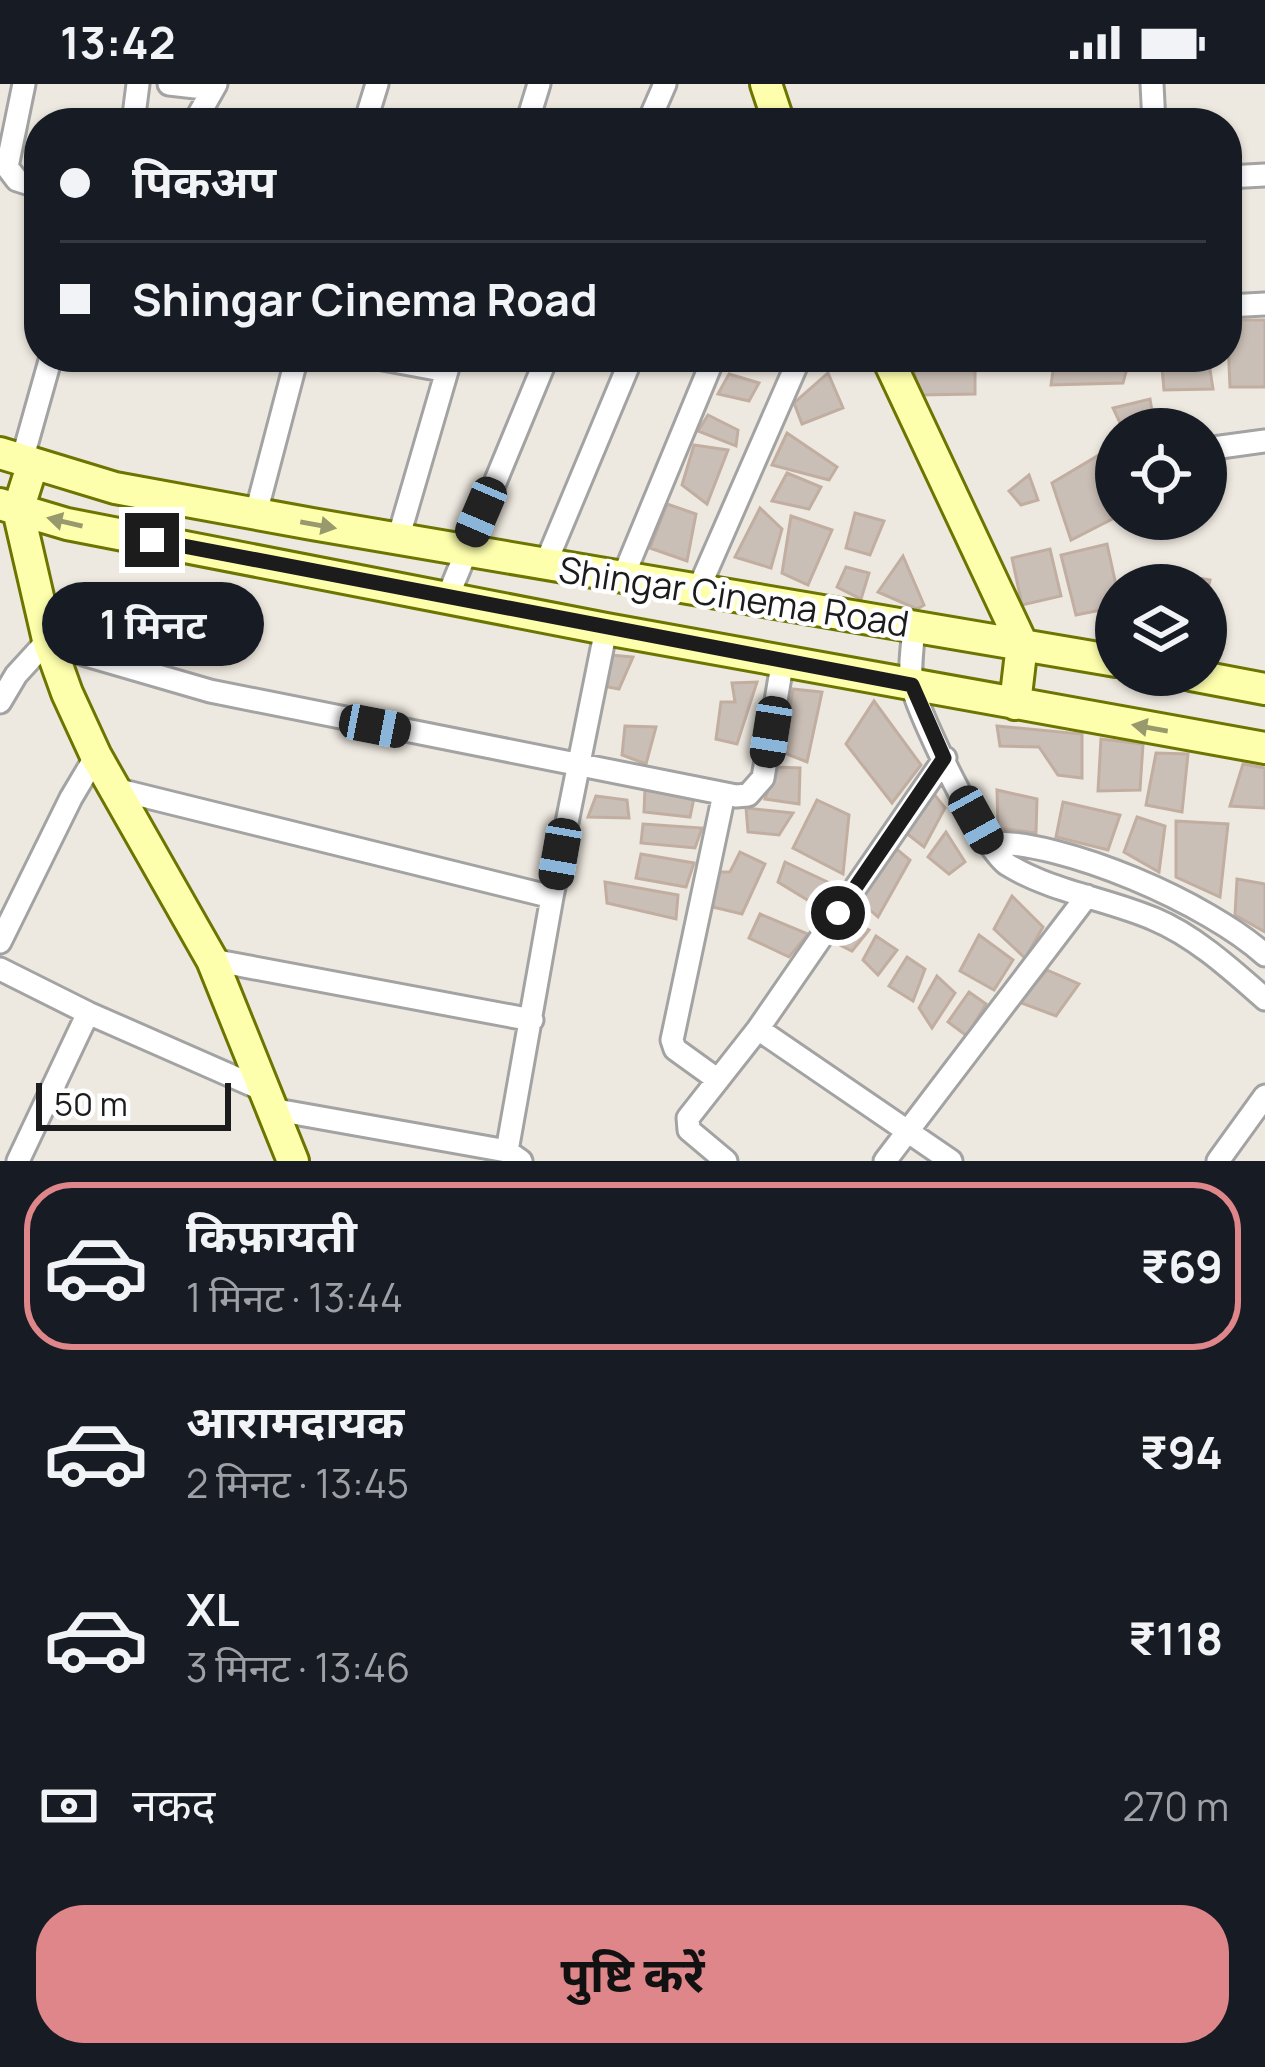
<!DOCTYPE html>
<html lang="hi">
<head>
<meta charset="utf-8">
<style>
	:root { --surface:#171b24; --page:#242831; --text:#f1f3f6; --muted:#9ea1a6; --line:#363941; --accent:#de868a }
	body { margin:0; font-family:Manrope,"Noto Sans Devanagari",sans-serif; background:var(--page); color:var(--text); height:100vh; display:flex; flex-direction:column; font-size:45px; white-space:nowrap }
	* { box-sizing:border-box; margin:0 }
	p { font-size:39px; color:var(--muted) }
	.icon { flex:none; width:66px; height:66px; fill:none; stroke:currentColor; stroke-width:2; stroke-linecap:round; stroke-linejoin:round }
	.map { position:relative; height:1077px; overflow:hidden }
	.panel { display:flex; flex-direction:column; background:var(--surface); flex:1 }
	.panel>* { flex:none }
	.hud { position:absolute; left:24px; top:24px; width:1218px; height:264px; border-radius:48px; box-shadow:0 3px 9px #0004; display:grid; align-content:center; height:264px; padding:0 36px; background:var(--surface) }
	.tools { position:absolute; left:1095px; top:324px; display:grid; gap:24px }
	.tools a { display:grid; place-items:center; width:132px; height:132px; border-radius:50%; background:var(--surface); box-shadow:0 3px 9px #0004; font-size:60px }
	.scale { position:absolute; left:36px; bottom:30px; width:195px; box-sizing:border-box; padding-left:12px; border:6px solid #1c1c1c; border-top:0; font-size:33px; line-height:42px; white-space:nowrap; color:#1c1c1c; -webkit-text-stroke:9px #fff; paint-order:stroke }
	.end { position:absolute; width:54px; height:54px; margin:-27px; border:15px solid #1c1c1c; background:#fff; box-shadow:0 0 0 6px #fff }
	.from { border-radius:50% }
	.bubble { position:absolute; height:84px; border-radius:42px; background:var(--surface); box-shadow:0 3px 9px #0004; font-size:39px; font-weight:700; line-height:84px; text-align:center }
	.car { position:absolute; width:36px; height:72px; margin:-36px -18px; border-radius:15px; box-shadow:0 0 9px 3px #0007; background:linear-gradient(#222 24%,#8ab4d8 0 40%,#222 0 76%,#8ab4d8 0 86%,#222 0) }
	.hud b { display:flex; align-items:center; gap:42px; height:114px; font-size:45px }
	.hud b+b { border-top:3px solid var(--line) }
	.hud i { width:30px; height:30px; background:var(--text) }
	ul { padding:21px 0 0; list-style:none }
	li { display:flex; align-items:center; gap:36px; height:168px; margin:0 24px 18px; padding:0 12px; border:6px solid transparent; border-radius:48px }
	li div { flex:1 }
	li b { display:block; font-size:45px }
	li em { font-style:normal; font-weight:700 }
	li.current { border-color:var(--accent) }
	li>.icon { width:108px; height:108px; stroke-width:1.5 }
	.pay { display:flex; align-items:center; gap:30px; height:132px; padding:0 36px; font-size:45px }
	.pay p { margin-inline-start:auto }
	.action { display:flex; gap:24px; margin-top:auto; padding:24px 36px }
	.action a { flex:1; height:138px; border-radius:48px; background:var(--accent); color:#111; font-size:48px; font-weight:700; line-height:138px; text-align:center }
	.status { display:flex; justify-content:space-between; align-items:center; height:84px; padding:0 60px; background:var(--surface); direction:ltr }
	.status svg { height:33px; fill:currentColor }
	.map>svg:first-child { display:block }
	.building { fill:#cabfb6; stroke:#c1aea1; stroke-width:3 }
	.lines { fill:none; stroke-linecap:round; stroke-linejoin:round }
	.street-casing { stroke:#a3a3a3; stroke-width:27 }
	.secondary-casing { stroke:#6c7500; stroke-width:36 }
	.street { stroke:#fff; stroke-width:21 }
	.secondary { stroke:#feffad; stroke-width:30 }
	.oneway { fill:#98996c }
	.route { stroke:#1c1c1c; stroke-width:15 }
	.labels { text-anchor:middle; dominant-baseline:central; stroke-width:9; stroke-linejoin:round; paint-order:stroke }
	.street-label { font-size:36px; fill:#1c1c1c; stroke:#fff }
</style>
</head>
<body>
<div class="status"><b>13:42</b><svg viewBox="0 0 49 12"><path d="M0 12V9h3v3zM5 12V6h3v6zM10 12V3h3v9zM15 12V0h3v12zM26 1h20v11H26zM47 4h2v5h-2z"/></svg></div>
<div class="map">
<svg width="1265" height="1077" viewBox="0 0 1265 1077">
	<rect width="100%" height="100%" fill="#eee9e0"/>
	<path class="building" d="M1227,236h38v67h-35z
		M911,273h64v37l-56,1z
		M1055,273h75l-7,26 -72,2z
		M1161,273h47l5,32 -49,1z
		M828,289l15,35 -41,16 -8,-21z
		M729,290l30,9 -10,18 -31,-7z
		M1150,315l5,30h-32l-10,-21z
		M708,331l30,15 -2,16 -38,-15z
		M787,349l50,34 -8,13 -57,-15z
		M694,361l34,5 -21,54 -25,-19z
		M1099,371l17,41v21l-45,23 -19,-57z
		M787,389l34,14 -12,22 -37,-8z
		M1029,391l9,25 -17,5 -12,-14z
		M667,420l29,10 -9,47 -37,-13z
		M760,424l22,21 -11,39 -36,-11z
		M855,429l29,8 -14,34 -24,-7z
		M791,432l41,14 -24,55 -26,-12z
		M1107,460l9,41v22l-40,8 -15,-60z
		M1050,465l11,47 -39,9 -10,-47z
		M903,472l21,49 -7,4 -39,-17z
		M846,483l23,6 -8,26 -24,-12z
		M1180,491l30,5 -4,17v-12h-28z
		M611,571l22,2 -14,32 -16,-3z
		M757,598l-20,62 -21,-5 5,-37h14l-3,-19z
		M793,605l29,3 -15,70 -25,-10z
		M874,617l47,64 -29,38 -46,-59z
		M625,642l31,1 -10,37 -24,-9z
		M997,642l85,8v44l-24,-3 -19,-28 -39,-1z
		M1101,655l42,5 -3,46 -42,1z
		M1156,669l32,1 -6,58 -36,-7z
		M1243,680l22,4v40l-35,-2z
		M776,683l24,1 -1,36 -34,-5z
		M645,704l49,10 -4,19 -46,-5z
		M997,706l40,9 -1,34 -38,-5z
		M934,710l11,14 -21,39 -18,-14z
		M596,712l31,4 2,18 -41,-1z
		M817,716l32,15 -6,59 -50,-26z
		M1063,718l57,13 -12,35 -52,-13z
		M746,724l47,5 -14,22 -31,-3z
		M1137,733l28,9 -6,46 -35,-20z
		M1176,737l52,3 -8,73 -44,-20z
		M643,740l59,4 -7,20 -54,-5z
		M946,748l19,30 -16,12 -21,-17z
		M894,763l16,13 -32,57 -17,-15z
		M740,768l25,12 -23,50 -29,-7 3,-35h14z
		M641,770l53,9 -8,24 -50,-9z
		M785,778l49,23 -15,22 -41,-25z
		M1237,795l28,5v48l-30,-17z
		M605,798l73,13 -2,24 -69,-16z
		M1012,812l31,31 -18,31 -31,-29z
		M760,830l48,20 -19,23 -40,-19z
		M854,838l15,8 -17,21 -16,-8z
		M979,851l34,25 -19,30 -34,-19z
		M876,852l21,14 -19,25 -15,-15z
		M907,873l18,12 -12,32 -24,-15z
		M1047,886l32,14 -23,32 -37,-14z
		M937,892l18,17 -23,35 -13,-20z
		M969,908l17,12 -19,32 -19,-14z"/>
	<g class="lines">
		<defs>
			<path id="street" d="M24,0l-17,83 10,13 22,7
				M169,0l44,5
				M1152,0l2,39
				M133,39l5,-39
				M194,39l22,-39
				M365,39l12,-39
				M527,39l12,-39
				M648,39l17,-39
				M1227,93l38,-2
				M1227,222l38,-2
				M372,273l75,14
				M1206,365l59,-8
				M22,376l29,-103
				M256,429l41,-156
				M398,455l53,-182
				M545,481l87,-208
				M623,493l91,-220
				M698,506l102,-233
				M448,512l99,-239
				M914,542c-1,19 -6,44 -1,63 9,32 70,160 95,176 44,27 100,34 146,54 41,17 78,51 111,80
				M0,618l16,-27 32,-35 38,15 124,36 526,105 12,-1 15,-17 20,-119
				M115,705l437,108 54,-268
				M988,759c76,-3 221,61 277,112
				M0,858l71,-144 25,-42
				M212,876l320,60
				M0,885l88,44 173,76
				M758,945l193,132
				M718,996l-43,-31 -3,-9 52,-246
				M271,1025l236,42 14,10
				M507,1067l45,-254
				M18,1077l70,-148
				M726,1077l-37,-31 -1,-12 70,-89 187,-271
				M885,1077l202,-265
				M1218,1077l47,-65"/>
			<path id="secondary" d="M766,0l13,39
				M887,273l135,287 -7,60
				M0,369l115,35 197,36 804,137
				M33,379l-15,47 30,130 19,53 29,63 116,204 81,201
				M0,420l67,20 539,105 659,119
				M1191,591l74,14"/>
		</defs>
		<use href="#street" class="street-casing"/>
		<use href="#secondary" class="secondary-casing"/>
		<use href="#street" class="street"/>
		<use href="#secondary" class="secondary"/>
	</g>
	<defs><path id="oneway-solid" d="M-6-.8H1V-3.2L6.5 0L1 3.2V.8H-6Z" transform="scale(3)"/></defs>
	<g class="oneway">
		<use href="#oneway-solid" transform="translate(65 438) rotate(-167)"/>
		<use href="#oneway-solid" transform="translate(318 441) rotate(10)"/>
		<use href="#oneway-solid" transform="translate(1150 644) rotate(-170)"/>
	</g>
	<g class="lines">
		<path class="route" d="M152,456l760,145 32,73 -106,155"/>
	</g>
	<g class="labels">
		<g class="street-label">
			<text transform="translate(734 512) rotate(9)">Shingar Cinema Road</text>
		</g>
	</g>
</svg>
<div class="tools">
<a><svg class="icon" aria-label="locate" viewBox="0 0 24 24"><circle cx="12" cy="12" r="6"/><path d="M12 2v4M12 18v4M2 12h4M18 12h4"/></svg></a>
<a><svg class="icon" aria-label="layers" viewBox="0 0 24 24"><path d="M12 4l9 5-9 5-9-5zM3 14l9 5 9-5"/></svg></a>
</div>
<div class="scale">50 m</div>
<i class="end from" style="left:838px;top:829px"></i>
<i class="end" style="left:152px;top:456px"></i>
<div class="bubble" style="left:42px;top:498px;width:222px">1 मिनट</div>
<i class="car" style="left:481px;top:428px;rotate:203deg"></i>
<i class="car" style="left:375px;top:642px;rotate:101deg"></i>
<i class="car" style="left:771px;top:648px;rotate:189deg"></i>
<i class="car" style="left:976px;top:736px;rotate:151deg"></i>
<i class="car" style="left:560px;top:770px;rotate:190deg"></i>
<div class="hud">
<b><i class="from"></i>पिकअप</b>
<b><i></i>Shingar Cinema Road</b>
</div>
</div>
<section class="panel">
<ul>
<li class="current"><svg class="icon" aria-label="car" viewBox="0 0 24 24"><path d="M5 17H2v-5l4-1 3-4h7l3 4 3 1v5h-3M9 17h6M6 11h13"/><circle cx="7" cy="17" r="2"/><circle cx="17" cy="17" r="2"/></svg><div><b>किफ़ायती</b><p>1 मिनट · 13:44</p></div><em>₹69</em></li>
<li><svg class="icon" aria-label="car" viewBox="0 0 24 24"><path d="M5 17H2v-5l4-1 3-4h7l3 4 3 1v5h-3M9 17h6M6 11h13"/><circle cx="7" cy="17" r="2"/><circle cx="17" cy="17" r="2"/></svg><div><b>आरामदायक</b><p>2 मिनट · 13:45</p></div><em>₹94</em></li>
<li><svg class="icon" aria-label="car" viewBox="0 0 24 24"><path d="M5 17H2v-5l4-1 3-4h7l3 4 3 1v5h-3M9 17h6M6 11h13"/><circle cx="7" cy="17" r="2"/><circle cx="17" cy="17" r="2"/></svg><div><b>XL</b><p>3 मिनट · 13:46</p></div><em>₹118</em></li>
</ul>
<div class="pay"><svg class="icon" aria-label="cash" viewBox="0 0 24 24"><path d="M3 7h18v10H3z"/><circle cx="12" cy="12" r="2"/></svg>नकद<p>270 m</p></div>
<div class="action"><a>पुष्टि करें</a></div>
</section>
</body>
</html>
